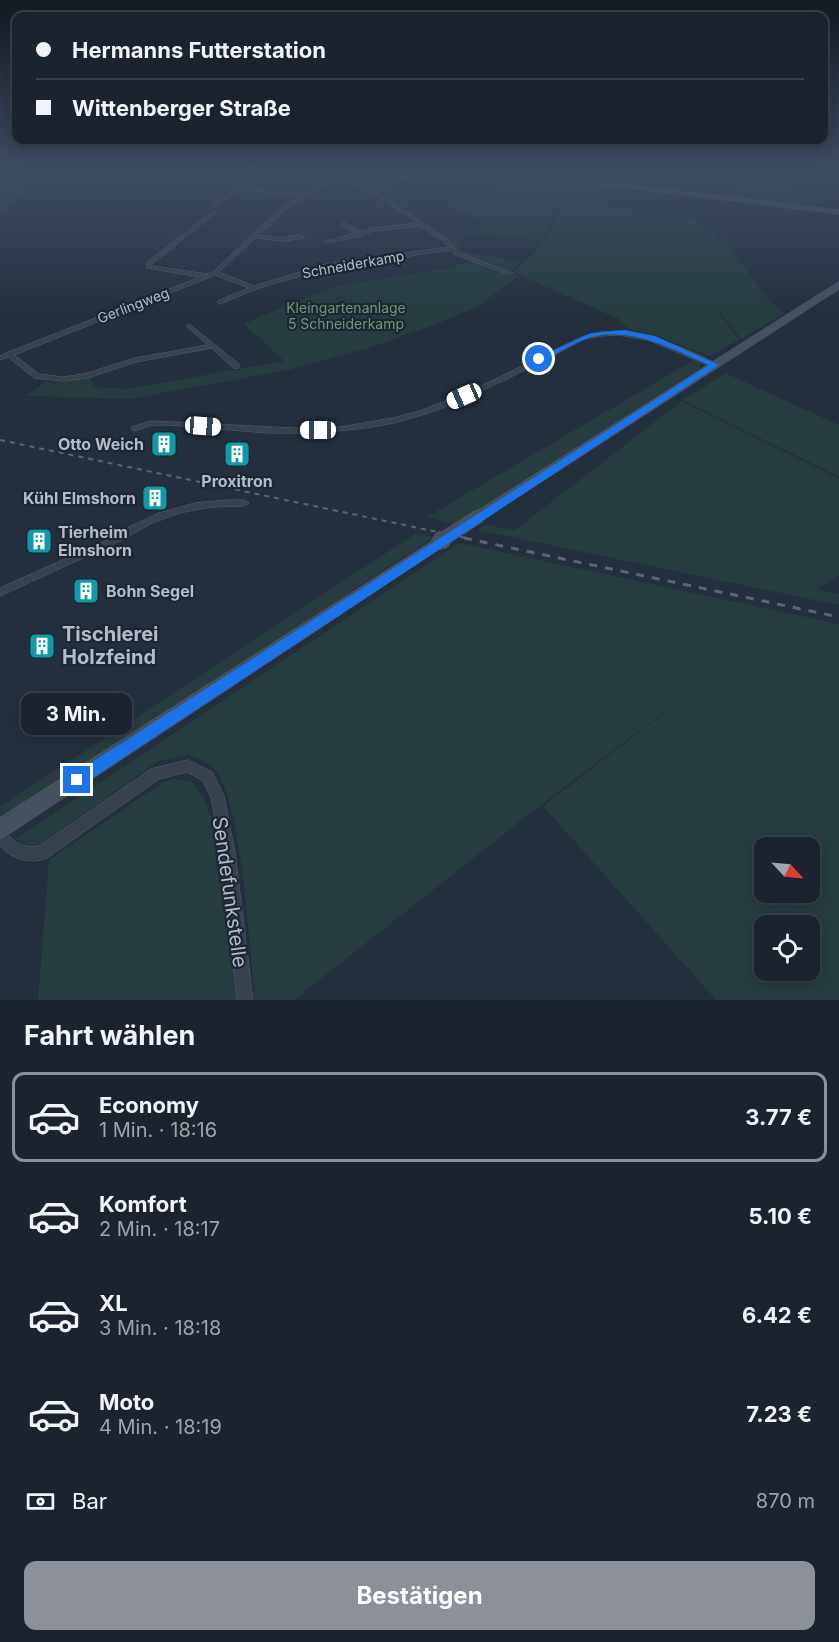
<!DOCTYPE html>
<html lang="de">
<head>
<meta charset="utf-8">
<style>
	:root { --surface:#1b232e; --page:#242b36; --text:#f1f3f6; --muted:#a0a4aa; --line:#39404a; --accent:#8c9099 }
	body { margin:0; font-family:Inter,sans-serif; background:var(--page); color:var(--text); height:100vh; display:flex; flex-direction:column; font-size:22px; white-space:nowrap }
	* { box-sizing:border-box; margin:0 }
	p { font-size:20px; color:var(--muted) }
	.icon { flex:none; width:33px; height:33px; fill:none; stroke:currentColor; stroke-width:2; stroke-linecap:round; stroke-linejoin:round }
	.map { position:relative; height:1000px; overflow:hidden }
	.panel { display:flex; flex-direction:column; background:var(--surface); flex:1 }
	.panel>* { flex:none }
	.guide { position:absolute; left:12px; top:12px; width:816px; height:132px; border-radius:12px; box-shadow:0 3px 15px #0003,0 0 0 2px var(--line); display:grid; align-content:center; height:132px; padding:0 24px; background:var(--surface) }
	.needle { width:39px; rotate:116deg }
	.tools { position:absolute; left:754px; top:837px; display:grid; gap:12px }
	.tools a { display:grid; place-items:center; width:66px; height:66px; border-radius:12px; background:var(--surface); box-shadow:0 3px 15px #0003,0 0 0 2px var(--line); font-size:30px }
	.end { position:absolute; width:27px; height:27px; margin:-14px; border:8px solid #1a73e8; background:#fff; box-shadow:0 0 0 3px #fff }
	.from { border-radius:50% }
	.bubble { position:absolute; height:42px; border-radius:12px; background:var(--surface); box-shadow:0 3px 15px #0003,0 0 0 2px var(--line); font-size:20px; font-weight:700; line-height:42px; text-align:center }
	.car { position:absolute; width:18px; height:36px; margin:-18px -9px; border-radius:8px; box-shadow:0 0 4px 2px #0007; background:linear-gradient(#fff 24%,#345 0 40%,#fff 0 76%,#345 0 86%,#fff 0) }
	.guide b { display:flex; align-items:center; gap:21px; height:57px; font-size:22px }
	.guide b+b { border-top:2px solid var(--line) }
	.guide i { width:15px; height:15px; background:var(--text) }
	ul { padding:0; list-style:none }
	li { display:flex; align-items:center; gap:18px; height:90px; margin:0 12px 9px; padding:0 12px; border:3px solid transparent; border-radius:12px }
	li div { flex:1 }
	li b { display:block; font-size:22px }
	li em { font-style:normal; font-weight:700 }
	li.active { border-color:var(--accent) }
	li>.icon { width:54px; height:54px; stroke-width:1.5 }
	h2 { padding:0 24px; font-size:27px; line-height:72px }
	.pay { display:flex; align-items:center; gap:15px; height:66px; padding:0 24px; font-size:22px }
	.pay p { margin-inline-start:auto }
	.cta { display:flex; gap:12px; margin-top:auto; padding:12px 24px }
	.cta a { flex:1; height:69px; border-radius:12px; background:var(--accent); color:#fff; font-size:24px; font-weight:700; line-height:69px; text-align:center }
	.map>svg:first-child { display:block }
	.green { fill:#263c3f; fill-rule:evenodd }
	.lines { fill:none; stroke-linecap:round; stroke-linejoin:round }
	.minor-casing { stroke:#565f6c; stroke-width:1 }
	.secondary-casing { stroke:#565f6c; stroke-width:1 }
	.minor { fill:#38414e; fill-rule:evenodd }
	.secondary { fill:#465061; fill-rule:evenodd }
	.rail-far1 { stroke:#5a6575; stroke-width:2; stroke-dasharray:5 5; stroke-linecap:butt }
	.rail { stroke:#5a6575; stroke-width:3; stroke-dasharray:8 8; stroke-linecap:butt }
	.secondary-bridge-far1-casing { stroke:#565f6c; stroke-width:14; stroke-linecap:butt }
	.secondary-bridge-casing { stroke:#565f6c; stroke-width:18; stroke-linecap:butt }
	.secondary-bridge-far1 { stroke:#465061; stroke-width:13 }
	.secondary-bridge { stroke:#465061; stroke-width:16 }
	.route { fill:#1a73e8 }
	.labels { text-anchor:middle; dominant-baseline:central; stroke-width:4.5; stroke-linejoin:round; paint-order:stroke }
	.far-street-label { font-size:14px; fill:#b4bcc9; stroke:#1d2633 }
	.far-park-label { font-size:14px; fill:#6b9a76; stroke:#1d2633 }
	.poi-label { font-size:16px; font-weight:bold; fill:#b4bcc9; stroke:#1d2633; text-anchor:end }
	.near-poi-label { font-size:20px; font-weight:bold; fill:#b4bcc9; stroke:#1d2633; text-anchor:start }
	.near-street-label { font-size:20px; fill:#b4bcc9; stroke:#1d2633 }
</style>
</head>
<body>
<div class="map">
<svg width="839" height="1000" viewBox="0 0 839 1000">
	<rect width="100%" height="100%" fill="#242f3e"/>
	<path class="green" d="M0,172h50l-50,41z
		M545,172h72l-3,11 -64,-5z
		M618,172h116l-1,16 -116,-11z
		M735,172h57l41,3 3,9 -26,-2 1,8 -13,-1 3,9 13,4 2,4 -83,-8z
		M347,174l59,6 -10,12 -12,3z
		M469,182h116l23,3 -9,20 -36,-5 -21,41 -74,-7 -13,10 10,8 56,10 -11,10 -46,-16 -16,-14 54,-30 -17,8 -35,-12 39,-16z
		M565,202l130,17 31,23 45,61h-2l5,1 11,9 -44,26 -33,-42 31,43 -30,16 -52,-20 -28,-7 -10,-10 -106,-47 28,-26z
		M472,261l46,15 -41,31 -48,20 -61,21 -80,22 -159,29 -102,-3 18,-14h17l28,-6 4,11 33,2 157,-28 -40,-37 42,-19 52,-19 107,-17z
		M694,360l6,3v5l-245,157 -28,-8z
		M725,373l114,52v52l-156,-77z
		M682,401l157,78v96l-22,14 22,5v11l-361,-75 8,-5 29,5z
		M415,534l19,3 -434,286v-16z
		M459,543l380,81v376h-123l-173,-194 169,-130 -170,128 -248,196h-39c-5,-47 -13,-196 -39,-229 -6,-8 -17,-12 -27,-17l-32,8 -118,83 -13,1 -10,-7zM765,848h45v44h-45zM765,926h45v44h-45z
		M176,779l15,2 13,16 8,23 25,180h-199l11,-140 113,-77z"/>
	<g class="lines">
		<defs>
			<path id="minor" d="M343,172h5l-3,3 39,21 63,43 12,14 54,20 -5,1 -53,-19 -4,-5 -124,18 -71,21 -36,15 -3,-2 1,-1 31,-13 -34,-13 -201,80 25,19 24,3 21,-3 51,-16 73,-13 -21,-18v-2l2,-1 50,40v4h-6l-21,-20 -76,14 -48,16 -25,3 -29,-3 -26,-21 -8,3v-4l6,-3 194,-76 -53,-9 -1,-5 67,-52 4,1 -65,52v2l55,8 6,-2 69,-65 19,-11 -62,-7 -21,16h-4v-2l31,-22 -16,-2 -2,-2 24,2v2l-9,6 64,7zM341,176l39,22 37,25 -45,5 -9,3 -7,-1 -12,-8 -2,1v2l10,7 6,1 -33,8v2l37,-7 11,-5 47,-5 23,15 5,6 -122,17 -72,22 -35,-14 36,-34 30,3 19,-3 1,-1c-5,-3 -16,-2 -21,1l-25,-3 27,-26z
				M447,172h6l-9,4 -4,6h-4l4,-8z
				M618,331c28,3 53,12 79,23 7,4 15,7 22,11l-1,2h-6l-64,-27 -30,-5 -17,1 -16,3 -78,40 -54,25 -28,10 -31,9 -29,5 -48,5h-49l-98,-8h-18l-17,6 -4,-2 1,-2 19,-6 141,7 49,-1 52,-9 27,-7 55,-22 106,-52 20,-5z
				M228,500h16l5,3 -5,3 -32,1 -33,6 -29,11 -28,16 -122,56v-8l116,-52 13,-9 30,-14 36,-10z
				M188,760l24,12 12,24 11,57 18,147h-16l-16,-147 -10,-56 -9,-17 -15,-8 -28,7 -112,79c-17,7 -35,1 -47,-12v-18c6,3 7,6 11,10 9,8 17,10 28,8l112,-77z"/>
			<path id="secondary" d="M339,172h22l68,7h157l253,31v4l-253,-31h-157z
				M839,282v7l-355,230h-10l-2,-3 2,-3z
				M439,537l5,1 2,4 -2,4 -444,294v-22z"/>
		</defs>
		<use href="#minor" class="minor-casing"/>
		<use href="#secondary" class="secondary-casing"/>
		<use href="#minor" class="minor"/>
		<use href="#secondary" class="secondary"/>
		<path class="rail-far1" d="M0,440l471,99"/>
		<path class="rail" d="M464,538l375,79"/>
		<defs>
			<path id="secondary-bridge-far1" d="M443,539l36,-23"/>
			<path id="secondary-bridge" d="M439,542l6,-4"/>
		</defs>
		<use href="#secondary-bridge-far1" class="secondary-bridge-far1-casing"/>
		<use href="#secondary-bridge" class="secondary-bridge-casing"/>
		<use href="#secondary-bridge-far1" class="secondary-bridge-far1"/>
		<use href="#secondary-bridge" class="secondary-bridge"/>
	</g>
	<linearGradient id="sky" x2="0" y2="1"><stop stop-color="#141a22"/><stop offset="0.55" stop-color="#3f4d63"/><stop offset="1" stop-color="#3f4d63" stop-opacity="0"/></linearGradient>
	<rect width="839" height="312" fill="url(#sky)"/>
	<path class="route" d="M625,330l30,6 64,29 -637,420 -5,2 -5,-2 -2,-5 2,-5 637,-410c-36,-15 -71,-36 -112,-29 -18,3 -38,17 -55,25l-7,-2 56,-26z"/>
	<defs>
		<symbol id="building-square" viewBox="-11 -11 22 22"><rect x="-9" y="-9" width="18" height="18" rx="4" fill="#0f9aa8" stroke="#1d2633"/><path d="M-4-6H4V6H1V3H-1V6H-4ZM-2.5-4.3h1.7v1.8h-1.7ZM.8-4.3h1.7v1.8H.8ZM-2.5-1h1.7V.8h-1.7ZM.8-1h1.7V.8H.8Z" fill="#fff"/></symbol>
	</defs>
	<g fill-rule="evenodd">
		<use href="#building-square" x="149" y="429" width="30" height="30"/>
		<use href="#building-square" x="222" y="439" width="30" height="30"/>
		<use href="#building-square" x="140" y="483" width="30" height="30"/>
		<use href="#building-square" x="24" y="526" width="30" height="30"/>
		<use href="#building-square" x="71" y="576" width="30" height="30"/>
		<use href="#building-square" x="27" y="631" width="30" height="30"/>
	</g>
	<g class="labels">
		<g class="far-street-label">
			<text transform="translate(353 264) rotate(-10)">Schneiderkamp</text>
			<text transform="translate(133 305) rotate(-21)">Gerlingweg</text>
		</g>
		<g class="far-park-label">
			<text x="346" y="307">Kleingartenanlage<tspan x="346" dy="16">5 Schneiderkamp</tspan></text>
		</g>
		<g class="poi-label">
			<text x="144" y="444">Otto Weich</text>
			<text x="237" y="481" text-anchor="middle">Proxitron</text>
			<text x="136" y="498">Kühl Elmshorn</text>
			<text x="58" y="532" text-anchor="start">Tierheim<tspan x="58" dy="18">Elmshorn</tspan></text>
			<text x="106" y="591" text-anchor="start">Bohn Segel</text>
		</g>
		<g class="near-poi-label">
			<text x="62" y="634">Tischlerei<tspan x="62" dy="23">Holzfeind</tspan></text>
		</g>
		<g class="near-street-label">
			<text transform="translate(230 892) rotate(82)">Sendefunkstelle</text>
		</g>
	</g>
</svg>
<div class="tools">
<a><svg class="needle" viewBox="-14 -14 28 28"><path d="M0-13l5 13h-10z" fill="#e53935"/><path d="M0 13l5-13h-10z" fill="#a0a4aa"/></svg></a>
<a><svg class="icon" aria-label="locate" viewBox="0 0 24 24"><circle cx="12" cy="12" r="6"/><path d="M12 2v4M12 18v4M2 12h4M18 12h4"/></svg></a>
</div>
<i class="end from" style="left:539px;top:359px"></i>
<i class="end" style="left:77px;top:780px"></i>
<div class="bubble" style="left:21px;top:693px;width:111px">3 Min.</div>
<i class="car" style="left:464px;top:396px;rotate:246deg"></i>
<i class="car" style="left:203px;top:426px;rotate:94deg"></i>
<i class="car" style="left:318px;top:430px;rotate:270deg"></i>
<div class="guide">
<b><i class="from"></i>Hermanns Futterstation</b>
<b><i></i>Wittenberger Straße</b>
</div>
</div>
<section class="panel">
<h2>Fahrt wählen</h2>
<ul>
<li class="active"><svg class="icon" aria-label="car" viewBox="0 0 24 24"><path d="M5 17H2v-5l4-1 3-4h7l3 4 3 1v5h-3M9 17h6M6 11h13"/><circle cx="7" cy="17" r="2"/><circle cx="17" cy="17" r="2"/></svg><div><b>Economy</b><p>1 Min. · 18:16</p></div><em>3.77 €</em></li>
<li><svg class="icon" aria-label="car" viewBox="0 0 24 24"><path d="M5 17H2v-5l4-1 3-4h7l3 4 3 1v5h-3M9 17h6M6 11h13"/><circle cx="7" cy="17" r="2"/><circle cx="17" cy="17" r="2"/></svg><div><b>Komfort</b><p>2 Min. · 18:17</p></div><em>5.10 €</em></li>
<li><svg class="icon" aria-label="car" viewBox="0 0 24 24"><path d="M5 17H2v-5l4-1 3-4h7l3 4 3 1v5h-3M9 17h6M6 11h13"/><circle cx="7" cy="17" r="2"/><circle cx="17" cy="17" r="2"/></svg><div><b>XL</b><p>3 Min. · 18:18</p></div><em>6.42 €</em></li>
<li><svg class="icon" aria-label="car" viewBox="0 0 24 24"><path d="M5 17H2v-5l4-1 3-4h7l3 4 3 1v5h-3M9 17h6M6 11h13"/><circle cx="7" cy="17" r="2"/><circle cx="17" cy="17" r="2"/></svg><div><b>Moto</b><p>4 Min. · 18:19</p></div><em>7.23 €</em></li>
</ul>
<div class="pay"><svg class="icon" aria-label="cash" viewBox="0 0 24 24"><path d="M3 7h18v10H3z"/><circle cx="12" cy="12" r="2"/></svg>Bar<p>870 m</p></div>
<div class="cta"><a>Bestätigen</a></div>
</section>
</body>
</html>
